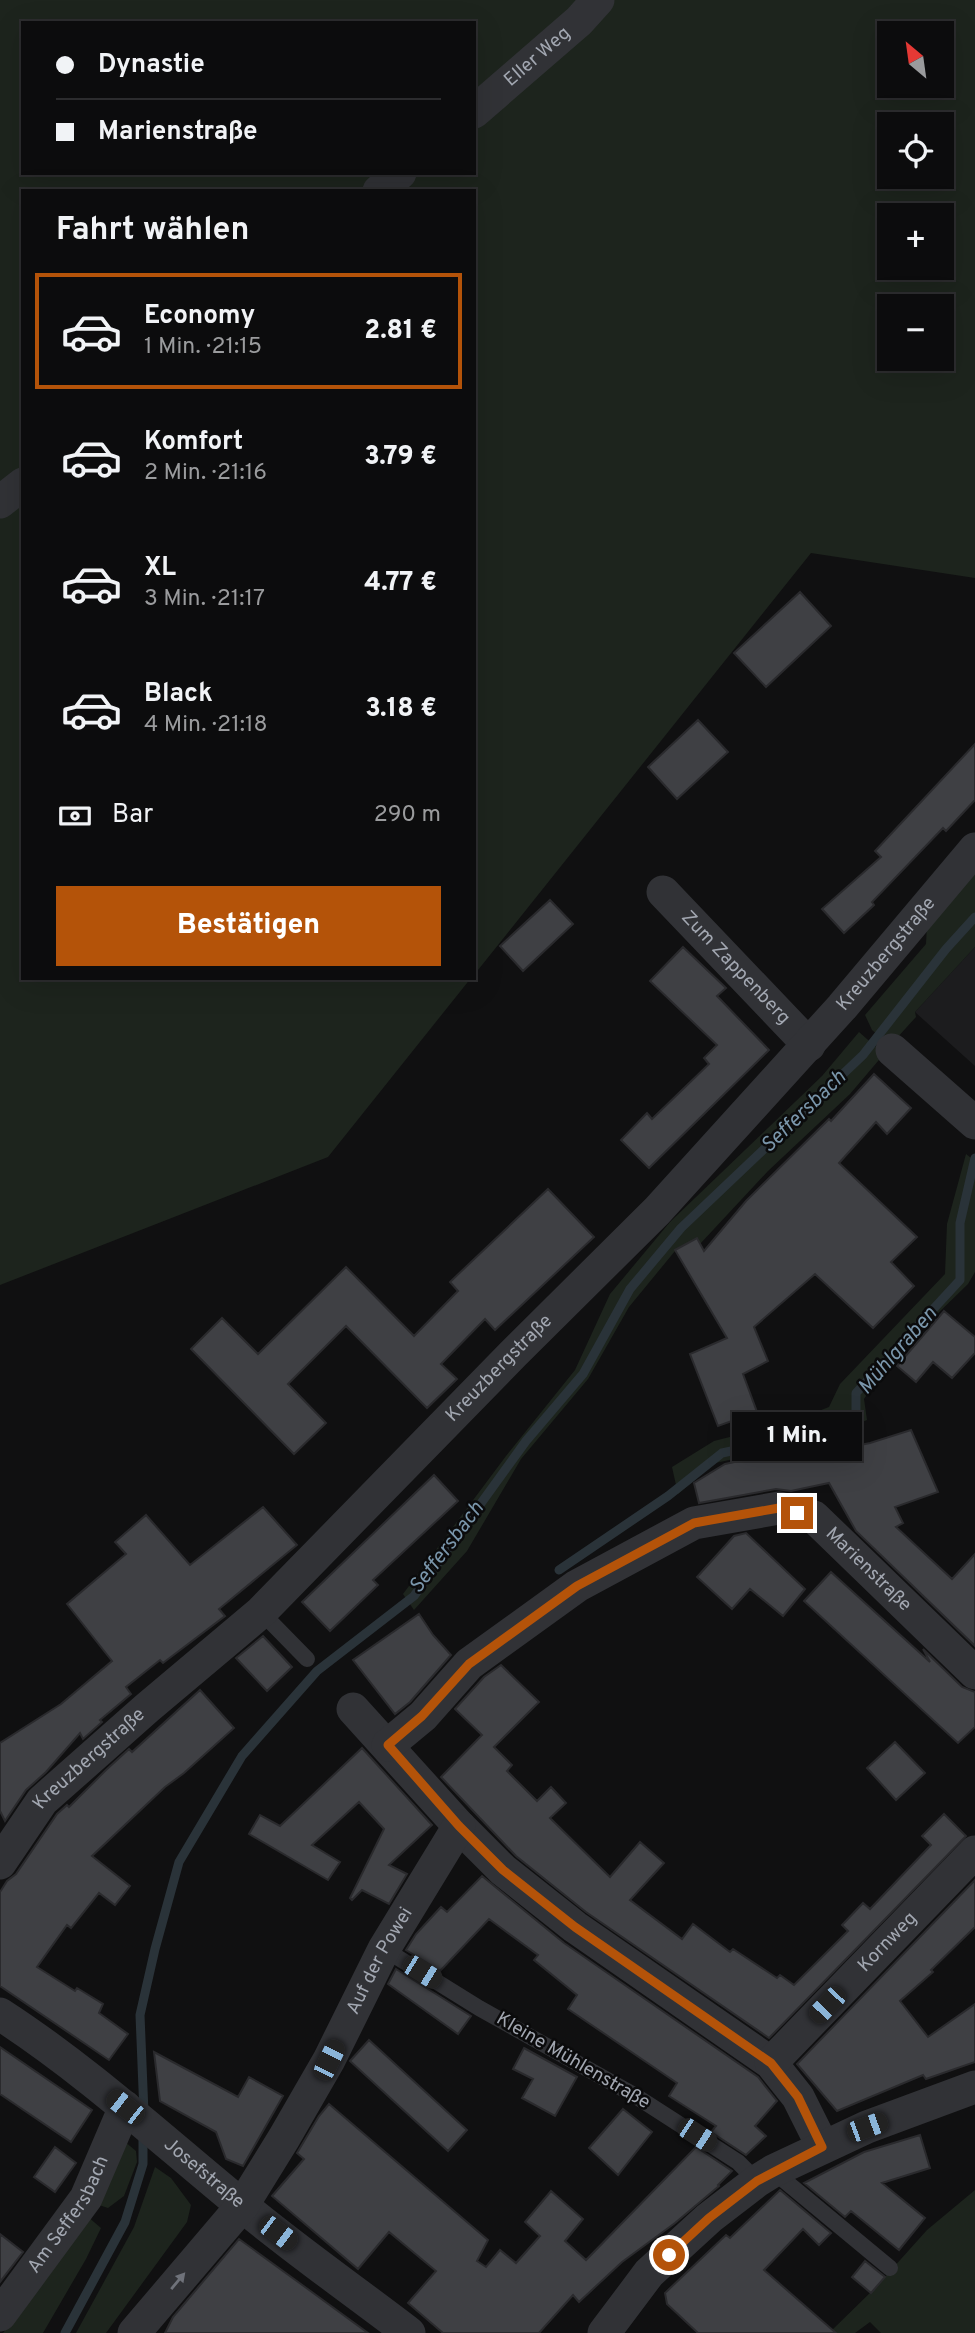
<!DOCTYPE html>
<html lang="de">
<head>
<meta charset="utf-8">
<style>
	:root { --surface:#0c0c0d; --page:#1a1a1b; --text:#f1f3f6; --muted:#9a9b9d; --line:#2c2c2e; --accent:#b45309 }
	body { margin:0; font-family:Overpass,sans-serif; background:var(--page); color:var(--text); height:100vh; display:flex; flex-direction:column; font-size:26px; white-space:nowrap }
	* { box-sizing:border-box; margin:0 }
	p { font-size:23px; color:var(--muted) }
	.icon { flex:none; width:38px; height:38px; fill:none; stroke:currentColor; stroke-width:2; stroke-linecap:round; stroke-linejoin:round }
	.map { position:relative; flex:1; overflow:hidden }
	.drawer { position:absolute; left:21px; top:189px; width:455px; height:791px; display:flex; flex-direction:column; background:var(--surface); border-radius:0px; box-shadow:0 7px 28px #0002,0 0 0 2px var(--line) }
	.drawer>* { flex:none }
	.top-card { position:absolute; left:21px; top:21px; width:455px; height:154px; border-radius:0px; box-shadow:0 7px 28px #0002,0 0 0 2px var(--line); display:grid; align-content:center; height:154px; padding:0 35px; background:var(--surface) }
	.needle { width:46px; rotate:331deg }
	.tools { position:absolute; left:877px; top:21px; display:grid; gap:14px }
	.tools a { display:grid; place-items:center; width:77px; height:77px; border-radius:0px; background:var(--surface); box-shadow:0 7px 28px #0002,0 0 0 2px var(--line); font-size:35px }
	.end { position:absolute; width:32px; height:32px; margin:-16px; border:9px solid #b45309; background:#fff; box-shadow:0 0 0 4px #fff }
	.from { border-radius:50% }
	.bubble { position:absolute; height:49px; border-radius:0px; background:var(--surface); box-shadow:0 7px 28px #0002,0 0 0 2px var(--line); font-size:23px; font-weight:800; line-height:49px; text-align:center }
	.car { position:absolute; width:21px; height:42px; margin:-21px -10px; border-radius:9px; box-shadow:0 0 5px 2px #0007; background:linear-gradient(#222 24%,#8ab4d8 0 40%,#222 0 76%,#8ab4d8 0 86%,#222 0) }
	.top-card b { display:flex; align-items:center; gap:24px; height:66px; font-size:26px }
	.top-card b+b { border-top:2px solid var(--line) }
	.top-card i { width:18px; height:18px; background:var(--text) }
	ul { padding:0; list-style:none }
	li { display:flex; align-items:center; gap:21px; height:116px; margin:0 14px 10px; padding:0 21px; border:4px solid transparent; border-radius:0px }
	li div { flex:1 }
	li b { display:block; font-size:26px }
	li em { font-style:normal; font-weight:800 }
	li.on { border-color:var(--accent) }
	li>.icon { width:63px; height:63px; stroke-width:1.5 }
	h2 { padding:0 35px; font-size:32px; line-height:84px }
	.pay { display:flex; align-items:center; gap:18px; height:77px; padding:0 35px; font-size:26px }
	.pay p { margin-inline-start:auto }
	.action { display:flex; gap:14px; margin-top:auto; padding:14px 35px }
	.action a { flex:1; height:80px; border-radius:0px; background:var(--accent); color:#fff; font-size:28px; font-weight:800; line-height:80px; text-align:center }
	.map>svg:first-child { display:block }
	.built { fill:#1c1c1e }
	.green { fill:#1d241d; fill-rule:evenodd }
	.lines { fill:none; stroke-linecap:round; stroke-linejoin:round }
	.stream { stroke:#2a3339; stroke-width:9 }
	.building { fill:#3f4044; stroke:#2a2a2d; stroke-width:2 }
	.service { stroke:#313236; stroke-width:16 }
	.minor { stroke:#313236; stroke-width:33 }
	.oneway { fill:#6f727a }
	.route { stroke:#b45309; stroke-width:9 }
	.labels { text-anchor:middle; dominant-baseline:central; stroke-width:5; stroke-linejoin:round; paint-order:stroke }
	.street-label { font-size:19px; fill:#a2a7b1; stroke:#0b0b0c }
	.water-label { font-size:21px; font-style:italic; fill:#7a96ab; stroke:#0b0b0c }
</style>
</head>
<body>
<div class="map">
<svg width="975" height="2333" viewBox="0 0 975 2333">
	<rect width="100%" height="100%" fill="#101011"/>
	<path class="built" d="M975,947v119l-60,-54z"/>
	<path class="green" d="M0,0h975v578l-164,-25 -337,422v-784h-451v787h448l-143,179 -328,128zM23,23h451v150h-451zM889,33h53v53h-53zM889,124h53v53h-53zM889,215h53v53h-53zM889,306h53v53h-53z
		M975,872v75l-60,65 1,5 -21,23 -3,7 -20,-17 -7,-15 61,-71 1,-19z
		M859,1032l25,22 -34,40 -82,77 -68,73 -3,-6 -22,13 -46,56 -41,72 -67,80 -54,92 -53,59 -11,-16 103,-138 69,-86 35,-76 60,-72 152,-146z
		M966,1154l9,7v111l-7,12 -79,77 -25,38 3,21 -56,23 -96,20 -37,31 -6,-27 42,-26 79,-20 36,-14 11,-23 105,-110 2,-50z
		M124,2141l12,10 1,11 -13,34 -16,12 -12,-4z
		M155,2167l16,11 20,27 -4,17 -81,111h-30l58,-106z
		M975,2190v143h-94l-11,-11 -15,11h-26l46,-45 52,-58z
		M87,2216l14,12 -15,31 -43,74h-40z"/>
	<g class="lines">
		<path class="stream" d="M559,1570l109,-74 54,-43 134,-29v-31l104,-113v-57l15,-65
			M144,2113l-4,-98 15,-66 24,-87 63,-106 75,-85 97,-75 112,-155 57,-67 47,-85 51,-61 182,-173 83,-106 29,-32
			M65,2333l60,-111 18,-58v-30"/>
	</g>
	<path class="building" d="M800,592l31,34 -65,61 -32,-34z
		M698,720l30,32 -51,47 -29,-32z
		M975,744v56l-29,31 -3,-3 -71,74 2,3 -30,28 -22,-24 59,-52 -6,-6z
		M550,900l23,24 -50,47 -23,-25z
		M683,947l43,41 -9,8 52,54 -120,118 -28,-28 26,-27 5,6 57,-55 -5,-6 13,-13 -67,-64z
		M874,1074l37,34 -24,26 -11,-12 -37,41 78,74 -26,25 23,24 -41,42 -58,-54 -61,53 14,34 -25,13 14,38 -39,14 -28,-72 37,-16 -52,-88 22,-12 7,13 42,-50 83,-82 2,2z
		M548,1189l46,48 -99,93 -10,-11 -44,45 16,15 -30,29 -81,-82 -58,58 38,39 -32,31 -103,-105 31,-31 36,36 88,-87 68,69 44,-45 -8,-9z
		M944,1311l31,26v16l-23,25 -19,-16 -17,20 -19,-16z
		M911,1430l27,62 -43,15 8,16 -7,4 56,52 23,-25v92l-119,-115 -27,-48 -38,8 -15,-2 -77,14 -5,-20 31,-19 62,-13 29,3 54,-11z
		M434,1475l24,26 -85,79 5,5 -48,46 -28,-29z
		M263,1507l34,38 -78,64 6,7 -62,47 -3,-3 -34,27 5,7 -31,26 2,2 -19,17 -3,-6 -34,39 -20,18 -21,31 -5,-10v-68l61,-39 51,-43 -45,-57 59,-50 -11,-12 31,-27 44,50z
		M746,1533l59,56 -22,27 -33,-27 -18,20 -35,-32 37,-41z
		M831,1572l99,90 -7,-13 39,38 13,5v35l-17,16 -154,-142z
		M419,1614l14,21 18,20 -41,47 -15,12 -42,-54z
		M263,1636l29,31 -25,24 -31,-33z
		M501,1665l38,37 -45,45 18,18 -5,6 30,30 14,-14 15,16 -16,15 60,59 30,-35 24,21 -34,37 52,39 11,-15 37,28 3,-3 44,29 3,-3 14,10 54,-54 -6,-6 21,-22 7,6 61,-64 -9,-9 22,-22 22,22 -197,202 -183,-126 -70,-56 -75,-79 41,-42 -27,-26 29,-32z
		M200,1690l34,38 -50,45 -19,14 -73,69 38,30 -15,19 -16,-12 -28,35 -4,-3 -30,42 38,24 2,-3 26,16 -4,9 29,21 -19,26 -109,-74v-94l7,-11 9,-7 41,-60 10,-9 2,2 37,-37 23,-21 3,3z
		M895,1742l30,31 -29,27 -29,-32z
		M362,1748l70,77 -43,40 18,9 -18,30 -27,-14 -10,10 -2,-2 34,-69 -25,-27 -47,43 28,17 -12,18 -79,-46 11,-19 20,11z
		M482,1876l82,67 194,134 19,24 -22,25 11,10 -20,19 -35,-23 5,-6 -47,-30 8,-13 -109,-74 9,-14 -43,-35 4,-5 -49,-36 -49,52 -34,-21 10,-16 25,-27 6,5z
		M975,1880v47l-44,43 2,2 -33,29 28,36 47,-33v58l-49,17 -3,-4 -86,36 -40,-47z
		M396,1969l75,47 -13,18 -70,-50z
		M369,2040l98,90 -19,21 -98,-90z
		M0,2047l92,63 -21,32 -71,-48z
		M524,2048l53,29 -22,39 -33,-18 11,-19 -20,-10z
		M154,2052l84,45 11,-20 34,19 -40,70 -17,-7 -10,-27 -56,-31z
		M329,2104l159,136 -11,21 9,6 14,-17 16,13 24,-27 -15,-14 26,-31 32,28 -18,22 21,19 110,-113 36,24 -14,14 1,1 -44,37 -53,39 -43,40 -6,-7 -34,38h-96l-35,-30 28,-32 -47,-39 -31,37 -86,-73 32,-37 -7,-6 22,-37z
		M623,2109l29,23 -34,43 -29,-27z
		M920,2135l10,33 -48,15 43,35 -26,32 -48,-39 -6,6 -41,-34 60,-31z
		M55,2147l21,16 -21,29 -21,-15z
		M780,2190l51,43 -12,12 -16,-16 -39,41 72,63h-138l-31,-29 -2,-11 61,-58 4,3z
		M0,2234l23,18 -23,30z
		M239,2239l66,48 63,46h-203l8,-16z
		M865,2261l20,16 -14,16 -19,-16z"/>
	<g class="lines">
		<path class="service" d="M261,1612l46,47
			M384,1949l95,59 155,87 104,67 19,19
			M773,2171l117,97"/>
		<g class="minor">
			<path id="s1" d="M474,112l105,-91 19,-21"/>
			<path d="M379,191l21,-18"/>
			<path d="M0,502l23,-18"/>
			<path id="s2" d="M663,892l146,153"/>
			<path d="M892,1050l83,73"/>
			<path d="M353,1709l106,117 44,44 72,57 196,136 27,34 25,50"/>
			<path id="s3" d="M388,1745l35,-29 46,-52 108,-78 117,-63 85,-15 35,9 161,156"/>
			<path id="s4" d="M0,1863l42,-62 105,-93 114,-96 252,-258 144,-143 185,-204 133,-158"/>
			<path id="s5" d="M0,2014c85,55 161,125 239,189 55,46 114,87 170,130"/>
			<path id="s6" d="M771,2063l204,-211"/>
			<path id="s7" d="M0,2315l86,-117 39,-91"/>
			<path id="s8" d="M134,2333l108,-127 42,-68 45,-78 55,-111 75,-123"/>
			<path d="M604,2333l45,-60 60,-55 48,-37 16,-10 94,-44 108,-40"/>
		</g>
	</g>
	<defs><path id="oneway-solid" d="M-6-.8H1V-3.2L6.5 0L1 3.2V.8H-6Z" transform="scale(1.75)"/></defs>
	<use class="oneway" href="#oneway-solid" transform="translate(178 2281) rotate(-50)"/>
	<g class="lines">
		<path class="route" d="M669,2255l40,-37 48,-37 65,-34 -24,-50 -27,-34 -196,-136 -72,-57 -44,-44 -71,-81 34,-29 47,-52 108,-78 117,-63 85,-15 18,5"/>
	</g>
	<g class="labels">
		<g class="street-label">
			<text stroke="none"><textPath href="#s1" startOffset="84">Eller Weg</textPath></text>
			<text stroke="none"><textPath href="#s4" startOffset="1272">Kreuzbergstraße</textPath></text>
			<text stroke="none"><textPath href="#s2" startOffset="105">Zum Zappenberg</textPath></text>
			<text stroke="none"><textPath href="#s4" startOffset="705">Kreuzbergstraße</textPath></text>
			<text stroke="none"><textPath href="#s3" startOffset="579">Marienstraße</textPath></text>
			<text stroke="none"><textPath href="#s4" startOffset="138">Kreuzbergstraße</textPath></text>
			<text stroke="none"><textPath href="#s6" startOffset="168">Kornweg</textPath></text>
			<text stroke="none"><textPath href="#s8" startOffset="448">Auf der Powei</textPath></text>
			<text transform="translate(573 2061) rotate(30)">Kleine Mühlenstraße</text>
			<text stroke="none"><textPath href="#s5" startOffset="259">Josefstraße</textPath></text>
			<text stroke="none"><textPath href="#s7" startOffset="122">Am Seffersbach</textPath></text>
		</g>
		<g class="water-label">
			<text transform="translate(804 1112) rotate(-44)">Seffersbach</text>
			<text transform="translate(898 1351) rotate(-49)">Mühlgraben</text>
			<text transform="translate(447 1548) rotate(-53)">Seffersbach</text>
		</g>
	</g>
</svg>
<div class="tools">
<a><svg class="needle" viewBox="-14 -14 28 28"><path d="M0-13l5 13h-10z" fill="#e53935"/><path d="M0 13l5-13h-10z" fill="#9a9b9d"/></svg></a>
<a><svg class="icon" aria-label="locate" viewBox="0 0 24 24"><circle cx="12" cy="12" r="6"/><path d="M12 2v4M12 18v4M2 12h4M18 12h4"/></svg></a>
<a>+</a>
<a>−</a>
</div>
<i class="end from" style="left:669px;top:2255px"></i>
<i class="end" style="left:797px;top:1513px"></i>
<div class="bubble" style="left:732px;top:1412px;width:130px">1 Min.</div>
<i class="car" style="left:422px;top:1972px;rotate:122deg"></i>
<i class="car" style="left:827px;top:2005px;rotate:224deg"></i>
<i class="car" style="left:329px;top:2060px;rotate:26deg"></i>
<i class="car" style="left:125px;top:2107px;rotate:308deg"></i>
<i class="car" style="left:867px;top:2127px;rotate:70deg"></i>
<i class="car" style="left:697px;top:2135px;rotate:123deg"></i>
<i class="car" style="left:278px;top:2233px;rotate:127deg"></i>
<div class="top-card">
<b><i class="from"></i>Dynastie</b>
<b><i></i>Marienstraße</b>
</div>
<section class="drawer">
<h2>Fahrt wählen</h2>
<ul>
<li class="on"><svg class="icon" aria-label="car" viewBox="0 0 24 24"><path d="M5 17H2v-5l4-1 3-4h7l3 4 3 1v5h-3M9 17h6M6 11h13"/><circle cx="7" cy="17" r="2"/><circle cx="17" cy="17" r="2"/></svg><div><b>Economy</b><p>1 Min. · 21:15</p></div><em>2.81 €</em></li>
<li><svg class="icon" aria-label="car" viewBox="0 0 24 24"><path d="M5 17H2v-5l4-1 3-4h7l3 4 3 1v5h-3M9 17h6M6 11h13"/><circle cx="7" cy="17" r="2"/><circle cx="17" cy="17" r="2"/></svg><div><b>Komfort</b><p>2 Min. · 21:16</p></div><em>3.79 €</em></li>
<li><svg class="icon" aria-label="car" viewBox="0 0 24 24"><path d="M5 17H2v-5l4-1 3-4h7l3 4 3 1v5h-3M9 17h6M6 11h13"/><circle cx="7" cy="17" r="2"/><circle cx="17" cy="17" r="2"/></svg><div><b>XL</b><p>3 Min. · 21:17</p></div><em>4.77 €</em></li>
<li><svg class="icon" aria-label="car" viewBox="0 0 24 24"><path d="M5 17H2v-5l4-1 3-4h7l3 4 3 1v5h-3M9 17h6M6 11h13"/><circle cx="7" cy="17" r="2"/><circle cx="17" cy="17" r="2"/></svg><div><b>Black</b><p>4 Min. · 21:18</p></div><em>3.18 €</em></li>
</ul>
<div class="pay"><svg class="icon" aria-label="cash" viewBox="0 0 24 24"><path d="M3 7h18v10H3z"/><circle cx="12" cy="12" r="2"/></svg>Bar<p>290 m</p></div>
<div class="action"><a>Bestätigen</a></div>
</section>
</div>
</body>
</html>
